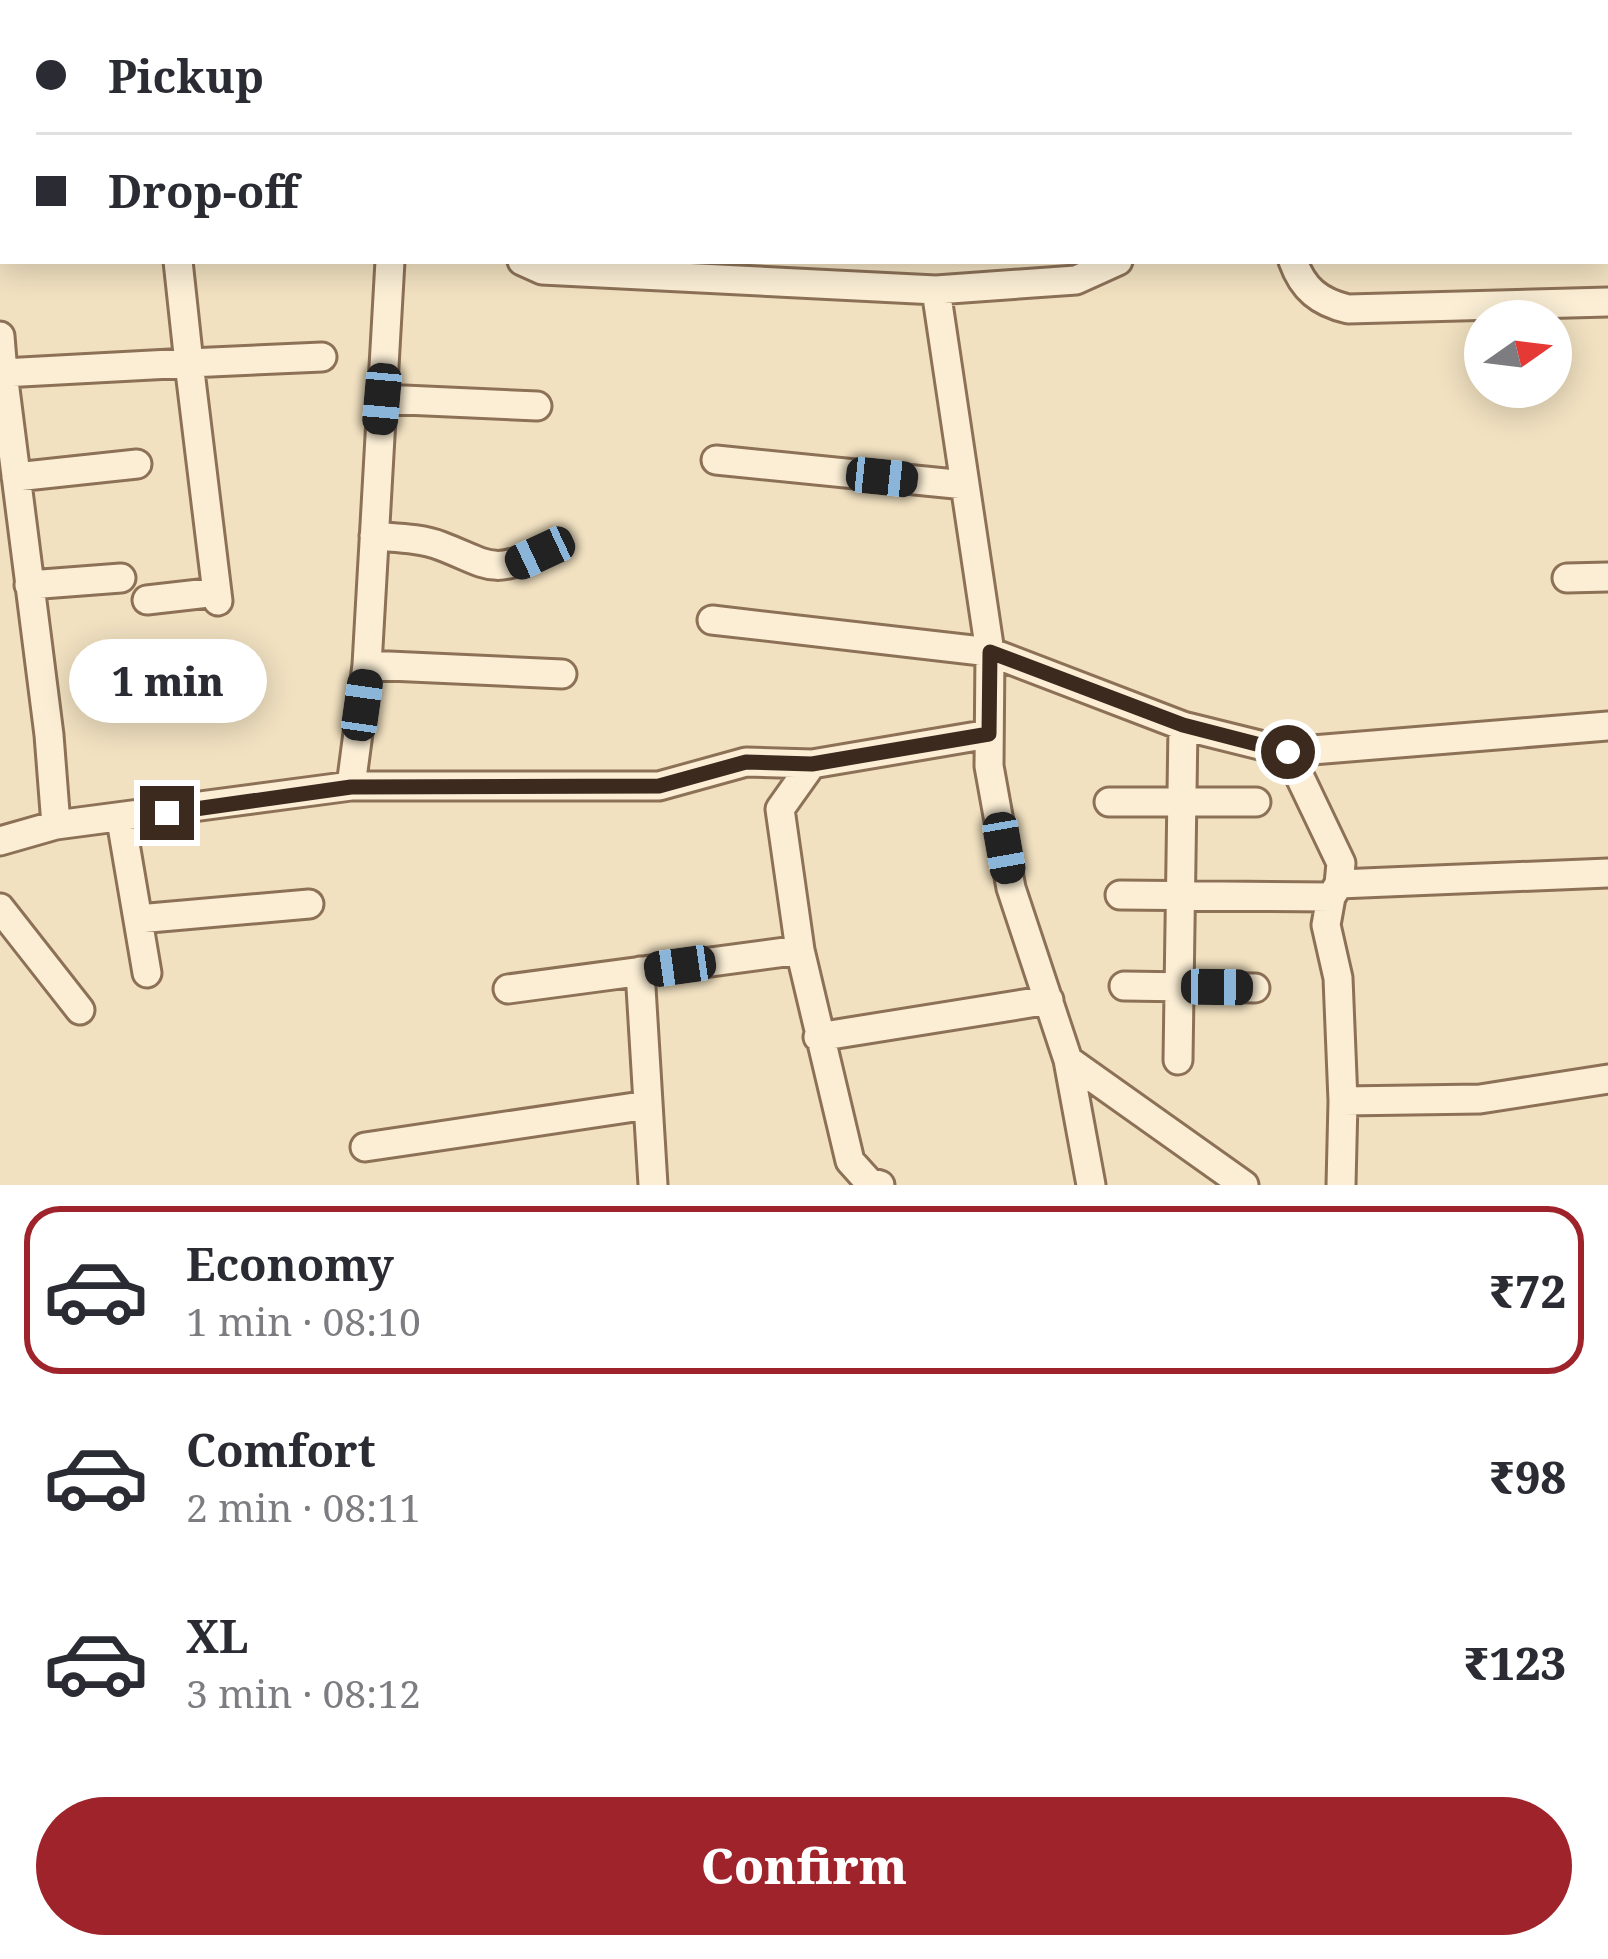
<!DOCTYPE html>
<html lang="en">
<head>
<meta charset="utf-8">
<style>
	:root { --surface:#fff; --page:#f7f7f7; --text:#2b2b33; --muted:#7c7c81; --line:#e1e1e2; --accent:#9f232a }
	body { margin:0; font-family:"Noto Serif",serif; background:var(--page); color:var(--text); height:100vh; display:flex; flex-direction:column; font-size:45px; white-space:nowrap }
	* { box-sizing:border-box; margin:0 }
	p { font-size:39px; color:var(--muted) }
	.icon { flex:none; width:66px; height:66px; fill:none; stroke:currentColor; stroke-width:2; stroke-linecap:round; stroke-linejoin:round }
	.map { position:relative; height:1185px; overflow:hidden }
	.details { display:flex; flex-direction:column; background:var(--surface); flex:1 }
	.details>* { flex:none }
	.top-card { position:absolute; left:0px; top:0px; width:1608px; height:264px; box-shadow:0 6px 30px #0003; display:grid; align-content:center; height:264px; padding:0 36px; background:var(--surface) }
	.needle { width:78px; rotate:76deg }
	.fabs { position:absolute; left:1464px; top:300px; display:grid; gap:24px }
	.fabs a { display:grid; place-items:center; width:108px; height:108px; border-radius:50%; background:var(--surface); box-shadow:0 6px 30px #0003; font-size:60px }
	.end { position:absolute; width:54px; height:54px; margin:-27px; border:15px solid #3b2a1d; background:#fff; box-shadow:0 0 0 6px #fff }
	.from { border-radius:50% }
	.bubble { position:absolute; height:84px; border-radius:42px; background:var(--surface); box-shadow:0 6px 30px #0003; font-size:39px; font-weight:800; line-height:84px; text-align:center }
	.car { position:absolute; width:36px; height:72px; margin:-36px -18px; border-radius:15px; box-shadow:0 0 9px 3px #0007; background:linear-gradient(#222 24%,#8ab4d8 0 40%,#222 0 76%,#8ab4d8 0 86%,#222 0) }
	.top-card b { display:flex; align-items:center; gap:42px; height:114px; font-size:45px }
	.top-card b+b { border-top:3px solid var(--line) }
	.top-card i { width:30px; height:30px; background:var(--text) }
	ul { padding:21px 0 0; list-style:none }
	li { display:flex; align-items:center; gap:36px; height:168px; margin:0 24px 18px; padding:0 12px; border:6px solid transparent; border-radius:36px }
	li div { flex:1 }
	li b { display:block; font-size:45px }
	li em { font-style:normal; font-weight:800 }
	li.selected { border-color:var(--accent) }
	li>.icon { width:108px; height:108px; stroke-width:1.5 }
	.cta { display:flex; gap:24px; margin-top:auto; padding:24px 36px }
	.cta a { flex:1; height:138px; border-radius:72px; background:var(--accent); color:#fff; font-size:48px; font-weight:800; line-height:138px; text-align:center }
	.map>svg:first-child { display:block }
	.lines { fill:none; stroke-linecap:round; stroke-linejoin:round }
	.minor-casing { stroke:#8c7157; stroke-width:33 }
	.minor { stroke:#fbeed5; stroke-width:27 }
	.route { stroke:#3b2a1d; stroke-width:15 }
</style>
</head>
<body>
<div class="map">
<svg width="1608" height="1185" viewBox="0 0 1608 1185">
	<rect width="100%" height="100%" fill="#f1e1c1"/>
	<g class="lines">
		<defs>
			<path id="minor" d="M1310,0v3
				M351,3v-3
				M531,3l1,-3
				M1136,3v-3
				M0,234h3
				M522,261l20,9 394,20 140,-10 42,-19
				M1293,261c10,28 26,41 55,48l260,-7
				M936,290l54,362 -1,114 22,122 57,172 23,125
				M0,336l3,37
				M382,399l155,7
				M716,460l249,25
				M16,477l121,-13
				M374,536c21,2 46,2 67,10 45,17 49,30 99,7
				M1567,578l41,-1
				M29,585l92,-7
				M147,600l70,-8
				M218,601l-29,-238 133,-6
				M712,620l278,32 193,74 105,26 320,-26
				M367,665l195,9
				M1288,752l53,111 -2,21 -8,13 -5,28 12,53 5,123 137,-2 128,-20
				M351,786l16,-121 23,-404
				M1109,802h147
				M121,820l26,153
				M56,825l-7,-90 -46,-362 186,-10 -11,-102
				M0,841l56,-16 295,-39h308l87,-24 66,2
				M1339,884l269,-11
				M1120,895l211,2
				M0,908l80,102
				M138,919l171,-15
				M640,971l13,214
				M1124,986l131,2
				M508,989l292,-39
				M818,1037l231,-37
				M1068,1060l176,125
				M1178,1060l5,-334
				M365,1147l283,-42
				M880,1185l-11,-3 -19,-21 -50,-211 -20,-141 32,-45 177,-30
				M1341,1185l2,-84"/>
		</defs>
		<use href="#minor" class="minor-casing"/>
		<use href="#minor" class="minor"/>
	</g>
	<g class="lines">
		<path class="route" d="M167,813l184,-26 308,-1 87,-24 66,2 177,-30 1,-82 193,73 105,27"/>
	</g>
</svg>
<div class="fabs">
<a><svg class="needle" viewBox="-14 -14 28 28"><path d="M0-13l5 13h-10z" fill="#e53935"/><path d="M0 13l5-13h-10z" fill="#7c7c81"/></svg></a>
</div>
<i class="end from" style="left:1288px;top:752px"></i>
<i class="end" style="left:167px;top:813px"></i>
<div class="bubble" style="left:69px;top:639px;width:198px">1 min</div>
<i class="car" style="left:382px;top:399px;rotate:185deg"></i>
<i class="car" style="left:882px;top:477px;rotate:96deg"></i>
<i class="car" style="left:540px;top:553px;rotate:245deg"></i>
<i class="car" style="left:362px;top:705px;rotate:8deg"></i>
<i class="car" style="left:1004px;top:848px;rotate:170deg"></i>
<i class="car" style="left:680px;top:966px;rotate:262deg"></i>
<i class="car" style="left:1217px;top:987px;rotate:91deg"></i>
<div class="top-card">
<b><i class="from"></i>Pickup</b>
<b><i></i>Drop-off</b>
</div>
</div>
<section class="details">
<ul>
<li class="selected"><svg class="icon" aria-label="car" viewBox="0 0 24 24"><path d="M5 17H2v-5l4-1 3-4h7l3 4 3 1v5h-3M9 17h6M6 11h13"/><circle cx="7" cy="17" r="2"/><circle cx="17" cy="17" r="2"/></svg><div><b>Economy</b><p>1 min · 08:10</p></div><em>₹72</em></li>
<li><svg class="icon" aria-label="car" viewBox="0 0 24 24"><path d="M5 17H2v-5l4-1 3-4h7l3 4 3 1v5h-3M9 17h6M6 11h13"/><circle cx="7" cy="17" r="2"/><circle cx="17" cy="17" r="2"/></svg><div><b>Comfort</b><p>2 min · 08:11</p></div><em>₹98</em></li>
<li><svg class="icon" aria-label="car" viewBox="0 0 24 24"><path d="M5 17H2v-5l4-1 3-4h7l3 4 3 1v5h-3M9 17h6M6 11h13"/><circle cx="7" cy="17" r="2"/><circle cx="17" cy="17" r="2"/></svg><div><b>XL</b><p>3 min · 08:12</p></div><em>₹123</em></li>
</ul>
<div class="cta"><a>Confirm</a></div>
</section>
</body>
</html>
